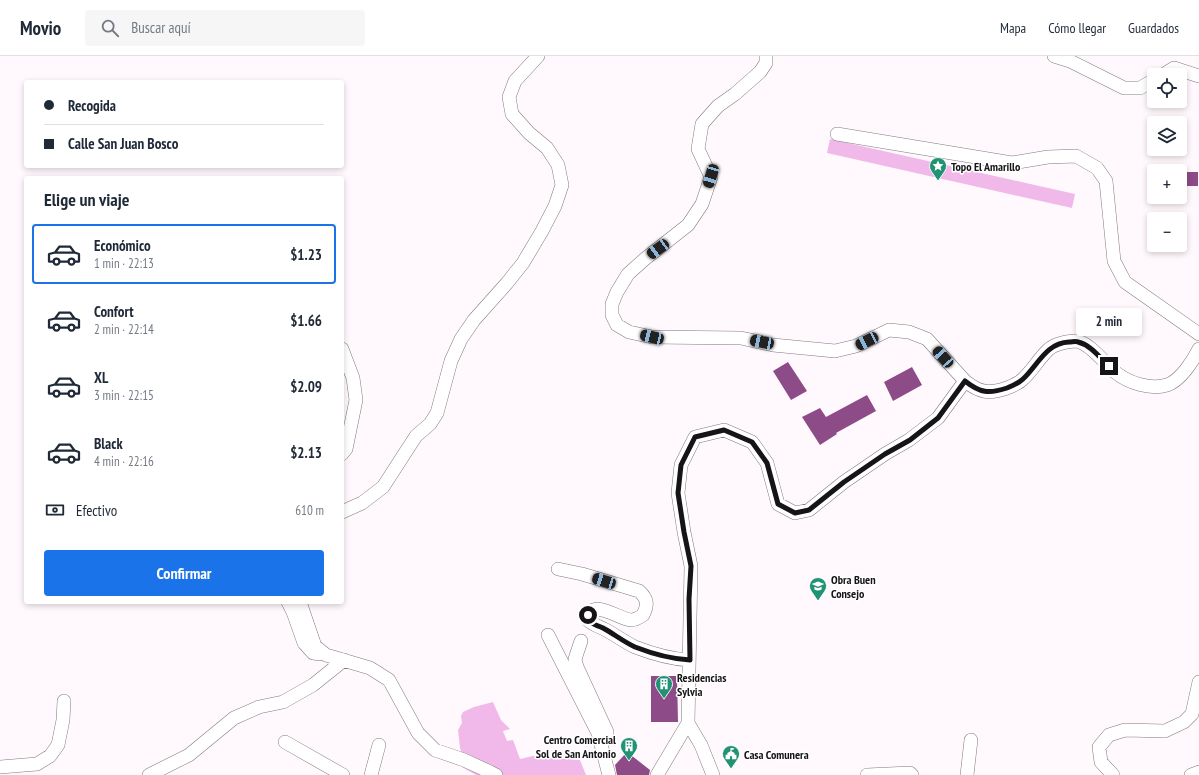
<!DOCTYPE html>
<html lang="es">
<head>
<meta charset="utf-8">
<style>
	:root { --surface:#fff; --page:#f6f6f7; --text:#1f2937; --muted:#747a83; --line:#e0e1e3; --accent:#1a73e8 }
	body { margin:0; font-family:"PT Sans Narrow",sans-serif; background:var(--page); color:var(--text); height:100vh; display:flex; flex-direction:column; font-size:15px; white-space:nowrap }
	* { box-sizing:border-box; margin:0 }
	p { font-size:13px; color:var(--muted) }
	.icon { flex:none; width:22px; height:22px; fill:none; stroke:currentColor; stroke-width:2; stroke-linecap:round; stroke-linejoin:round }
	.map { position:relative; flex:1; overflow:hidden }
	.sheet { position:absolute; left:24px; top:120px; width:320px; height:428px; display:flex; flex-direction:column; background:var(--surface); border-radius:4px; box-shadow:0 2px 6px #0003 }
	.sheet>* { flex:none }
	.guide { position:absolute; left:24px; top:24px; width:320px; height:88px; border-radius:4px; box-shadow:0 2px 6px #0003; display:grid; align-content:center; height:88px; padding:0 20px; background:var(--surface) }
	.buttons { position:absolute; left:1147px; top:12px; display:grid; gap:8px }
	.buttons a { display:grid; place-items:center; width:40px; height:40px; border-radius:4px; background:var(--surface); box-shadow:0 2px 6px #0003; font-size:20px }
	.end { position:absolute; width:18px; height:18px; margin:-9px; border:5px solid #161416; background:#fff; box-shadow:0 0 0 2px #fff }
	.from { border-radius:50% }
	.bubble { position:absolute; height:28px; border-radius:4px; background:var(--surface); box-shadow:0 2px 6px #0003; font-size:13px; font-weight:600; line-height:28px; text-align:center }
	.car { position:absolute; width:12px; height:24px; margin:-12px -6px; border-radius:5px; box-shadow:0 0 3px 1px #0007; background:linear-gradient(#222 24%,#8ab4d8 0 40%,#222 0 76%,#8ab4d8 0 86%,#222 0) }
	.guide b { display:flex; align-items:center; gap:14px; height:38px; font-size:15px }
	.guide b+b { border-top:1px solid var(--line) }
	.guide i { width:10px; height:10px; background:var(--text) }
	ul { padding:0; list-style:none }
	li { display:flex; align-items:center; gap:12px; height:60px; margin:0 8px 6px; padding:0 12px; border:2px solid transparent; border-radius:4px }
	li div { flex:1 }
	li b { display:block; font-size:15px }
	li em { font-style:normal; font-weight:600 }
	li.active { border-color:var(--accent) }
	li>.icon { width:36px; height:36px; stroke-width:1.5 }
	h2 { padding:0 20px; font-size:18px; line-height:48px }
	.pay { display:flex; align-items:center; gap:10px; height:44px; padding:0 20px; font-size:15px }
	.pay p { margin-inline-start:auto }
	.primary-button { display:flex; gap:8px; margin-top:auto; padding:8px 20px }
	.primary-button a { flex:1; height:46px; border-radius:4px; background:var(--accent); color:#fff; font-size:16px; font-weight:600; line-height:46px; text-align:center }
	header { display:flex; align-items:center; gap:24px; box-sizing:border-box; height:56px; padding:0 20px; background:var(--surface); border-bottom:1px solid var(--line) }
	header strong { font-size:19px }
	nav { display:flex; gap:22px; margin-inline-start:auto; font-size:14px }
	.search { width:280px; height:36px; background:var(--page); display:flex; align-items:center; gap:10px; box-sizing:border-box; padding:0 14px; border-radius:4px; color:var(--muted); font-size:15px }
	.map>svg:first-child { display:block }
	.green { fill:#f0b9e9 }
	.building { fill:#8d4b87 }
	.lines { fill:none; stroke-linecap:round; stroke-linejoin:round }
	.minor-casing { stroke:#807a7f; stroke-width:14 }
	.minor { stroke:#fff; stroke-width:13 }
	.route { stroke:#161416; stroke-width:5 }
	.labels { text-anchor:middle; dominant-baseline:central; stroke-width:3; stroke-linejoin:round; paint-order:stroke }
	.poi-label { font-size:12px; font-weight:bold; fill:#161416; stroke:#fff; text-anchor:start }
</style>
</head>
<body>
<header>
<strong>Movio</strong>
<div class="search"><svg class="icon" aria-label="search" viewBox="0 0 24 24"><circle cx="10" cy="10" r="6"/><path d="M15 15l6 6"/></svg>Buscar aquí</div>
<nav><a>Mapa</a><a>Cómo llegar</a><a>Guardados</a></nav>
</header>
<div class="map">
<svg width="1199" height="719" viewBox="0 0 1199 719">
	<rect width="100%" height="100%" fill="#fff9fe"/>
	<path class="green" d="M830,83l245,55 -3,14 -245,-55z
		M493,646l8,18 9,9 -7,2 4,10 6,-1 7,19 13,-3 47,4 6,15h-110l-14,-8 2,-7 -4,-12 -2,-18 4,-7 -1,-7 2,-4 11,-5z"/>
	<path class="building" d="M1180,116h18v14h-15v-5h-3z
		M788,306l19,29 -16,9 -18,-29z
		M912,311l10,18 -29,16 -9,-19z
		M867,339l9,16 -40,22 1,1 -17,11 -18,-28 18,-9 6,9z
		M651,620h26l1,46h-27z
		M627,696l23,18 -1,5h-32l-2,-10z"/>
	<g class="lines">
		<defs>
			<path id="minor" d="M1054,0l16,5 54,27h16l14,-8
				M1163,19l11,-7 25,8
				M837,78l175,29 36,-6 28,-1 21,12 9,13 8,80 11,21 74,52
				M342,293l11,29 3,22 -10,49 -4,5
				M965,325c15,12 24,13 42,7 5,-2 12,-5 16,-9 10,-9 16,-21 26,-30 7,-6 17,-7 26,-8 14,0 30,23 40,31 13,11 36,18 52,13 13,-4 26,-24 32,-36
				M342,456l20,-9 21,-16 33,-51 14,-12 7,-11 14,-52 10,-22 13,-19 33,-37 16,-20 19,-32 13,-25 7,-21 -4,-20 -11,-17 -18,-15 -17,-19 -3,-17 6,-16 23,-25
				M558,513l24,5 57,17c9,8 9,14 4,24 -3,2 -8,5 -12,5 -13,-1 -39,-23 -44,-1 5,6 12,7 19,11 9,5 19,12 29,17 18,7 36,12 54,13
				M288,546l5,10 11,31 9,10 5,1
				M300,546l15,44 11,9 44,13 19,12 29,53 17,17 29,10 26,12 6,3
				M548,579l50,98 11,42
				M581,585l-6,18 2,8 30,65v3
				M688,667l3,-157 -7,-34 -6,-39 3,-28 14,-28 29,-7 28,12 15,21 11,41 17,9 14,-3 35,-28 41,-28 24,-14 29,-22 27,-37 -38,-42 -18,-7 -20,-2 -33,16 -21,5 -62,-6 -32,-7 -89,-1 -23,-5 -12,-7 -5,-10v-11l5,-12 11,-18 18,-16 42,-33 14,-21 9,-27 -13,-28 4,-25 16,-18 17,-12 25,-22 6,-9v-7
				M688,667l13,22 12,30
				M285,686l58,33
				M0,711l37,-3 13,-8 8,-11 5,-25 1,-19
				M149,719l40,-20 45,-37 25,-11 24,-5 30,-17 31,-25
				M371,719l8,-30
				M657,719l31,-52
				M867,719l43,-2 2,2
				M967,719l4,-35
				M1113,719l-12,-13 -2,-15 10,-12 16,-5 40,1 19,-9 8,-8 7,-32
				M1191,719l8,-3"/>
		</defs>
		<use href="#minor" class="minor-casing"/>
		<use href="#minor" class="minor"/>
	</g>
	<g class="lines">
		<path class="route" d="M588,559l-1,4c5,6 10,6 16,9 11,6 21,14 32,19 18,7 36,12 55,13l-1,-61 2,-33 -7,-34 -6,-39 3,-28 14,-28 29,-7 28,12 15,21 11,41 17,9 14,-3 35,-28 41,-28 25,-14 28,-22 27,-37c15,12 24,13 42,7 5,-2 12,-5 16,-9 15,-14 23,-36 46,-37 3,0 7,-1 9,0 13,3 22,16 31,24"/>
	</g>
	<defs>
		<symbol id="sight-pin" viewBox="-11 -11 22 30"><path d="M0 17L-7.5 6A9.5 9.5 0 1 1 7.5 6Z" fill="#219274" stroke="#fff"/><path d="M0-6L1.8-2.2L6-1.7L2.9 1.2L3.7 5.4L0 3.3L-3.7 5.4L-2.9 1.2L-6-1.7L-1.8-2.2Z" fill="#fff"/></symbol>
		<symbol id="school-pin" viewBox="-11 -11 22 30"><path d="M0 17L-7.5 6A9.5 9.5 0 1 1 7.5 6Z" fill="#219274" stroke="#fff"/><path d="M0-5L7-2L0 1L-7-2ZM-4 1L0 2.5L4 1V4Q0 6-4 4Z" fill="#fff"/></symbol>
		<symbol id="building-pin" viewBox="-11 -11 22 30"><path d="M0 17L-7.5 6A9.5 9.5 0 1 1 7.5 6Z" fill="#219274" stroke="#fff"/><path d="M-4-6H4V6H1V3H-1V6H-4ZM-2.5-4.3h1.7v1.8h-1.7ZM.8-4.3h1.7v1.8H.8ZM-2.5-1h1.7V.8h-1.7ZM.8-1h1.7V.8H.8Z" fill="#fff"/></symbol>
		<symbol id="civic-pin" viewBox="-11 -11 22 30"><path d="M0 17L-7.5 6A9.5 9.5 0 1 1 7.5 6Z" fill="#219274" stroke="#fff"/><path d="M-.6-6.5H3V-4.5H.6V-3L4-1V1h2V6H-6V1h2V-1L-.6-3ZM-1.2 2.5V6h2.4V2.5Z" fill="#fff"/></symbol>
	</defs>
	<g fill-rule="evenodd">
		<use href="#sight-pin" x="928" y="100" width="20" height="27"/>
		<use href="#school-pin" x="808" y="520" width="20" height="27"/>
		<use href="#building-pin" x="654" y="618" width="20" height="27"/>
		<use href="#building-pin" x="619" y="680" width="20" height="27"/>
		<use href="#civic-pin" x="721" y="688" width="20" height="27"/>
	</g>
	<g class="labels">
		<g class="poi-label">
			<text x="951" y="110">Topo El Amarillo</text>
			<text x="831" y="523">Obra Buen<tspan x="831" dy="14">Consejo</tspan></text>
			<text x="677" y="621">Residencias<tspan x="677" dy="14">Sylvia</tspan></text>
			<text x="616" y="683" text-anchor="end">Centro Comercial<tspan x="616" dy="14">Sol de San Antonio</tspan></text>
			<text x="744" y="698">Casa Comunera</text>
		</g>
	</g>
</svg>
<div class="buttons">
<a><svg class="icon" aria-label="locate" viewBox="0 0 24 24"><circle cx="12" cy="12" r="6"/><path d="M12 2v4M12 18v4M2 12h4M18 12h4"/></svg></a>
<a><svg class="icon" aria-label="layers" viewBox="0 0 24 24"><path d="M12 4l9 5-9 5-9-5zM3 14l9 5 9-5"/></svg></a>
<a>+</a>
<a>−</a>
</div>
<i class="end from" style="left:588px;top:559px"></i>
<i class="end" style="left:1109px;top:310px"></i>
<div class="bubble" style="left:1076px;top:252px;width:66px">2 min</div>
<i class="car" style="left:711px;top:120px;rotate:197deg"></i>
<i class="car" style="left:658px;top:193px;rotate:234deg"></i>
<i class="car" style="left:652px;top:281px;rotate:283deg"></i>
<i class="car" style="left:867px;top:285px;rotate:243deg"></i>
<i class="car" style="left:762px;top:286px;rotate:281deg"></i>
<i class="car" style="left:943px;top:301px;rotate:318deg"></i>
<i class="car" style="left:604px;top:525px;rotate:287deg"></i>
<div class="guide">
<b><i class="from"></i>Recogida</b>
<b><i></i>Calle San Juan Bosco</b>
</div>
<section class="sheet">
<h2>Elige un viaje</h2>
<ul>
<li class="active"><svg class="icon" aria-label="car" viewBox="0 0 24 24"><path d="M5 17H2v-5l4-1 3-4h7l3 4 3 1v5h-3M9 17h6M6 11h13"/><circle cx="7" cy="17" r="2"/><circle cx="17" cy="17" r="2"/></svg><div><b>Económico</b><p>1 min · 22:13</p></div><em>$1.23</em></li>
<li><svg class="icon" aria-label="car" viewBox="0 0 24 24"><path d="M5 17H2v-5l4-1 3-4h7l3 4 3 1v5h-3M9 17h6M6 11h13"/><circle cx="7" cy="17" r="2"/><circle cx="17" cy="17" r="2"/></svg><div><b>Confort</b><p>2 min · 22:14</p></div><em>$1.66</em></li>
<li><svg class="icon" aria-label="car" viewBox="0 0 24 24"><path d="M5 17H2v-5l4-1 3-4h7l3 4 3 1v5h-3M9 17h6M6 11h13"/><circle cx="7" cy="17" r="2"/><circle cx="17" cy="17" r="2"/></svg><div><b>XL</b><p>3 min · 22:15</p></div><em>$2.09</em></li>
<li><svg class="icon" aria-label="car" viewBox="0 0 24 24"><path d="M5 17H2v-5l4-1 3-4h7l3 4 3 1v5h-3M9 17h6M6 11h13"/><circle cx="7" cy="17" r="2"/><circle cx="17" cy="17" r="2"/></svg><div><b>Black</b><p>4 min · 22:16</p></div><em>$2.13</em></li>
</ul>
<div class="pay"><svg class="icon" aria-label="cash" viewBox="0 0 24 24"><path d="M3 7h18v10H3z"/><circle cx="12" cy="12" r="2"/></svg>Efectivo<p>610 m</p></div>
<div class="primary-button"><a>Confirmar</a></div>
</section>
</div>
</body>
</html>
